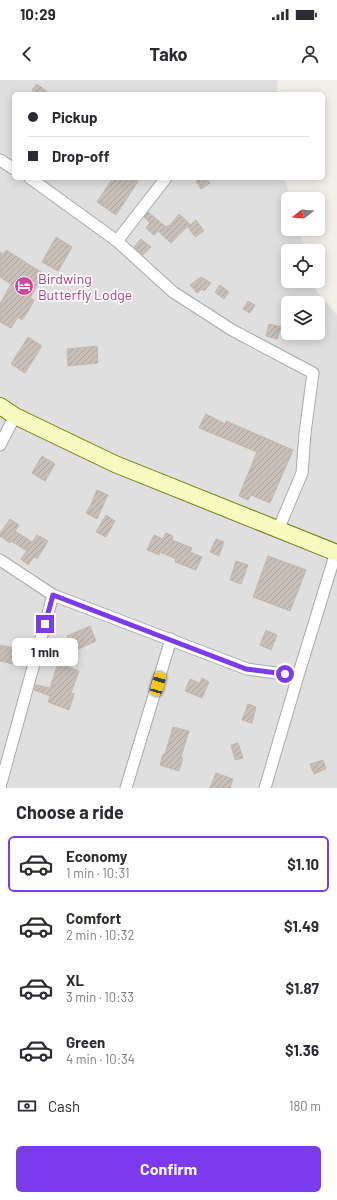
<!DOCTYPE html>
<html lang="en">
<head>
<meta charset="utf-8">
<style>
	:root { --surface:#fff; --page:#f2f2f3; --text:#2b2b33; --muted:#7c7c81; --line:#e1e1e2; --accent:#7c3aed }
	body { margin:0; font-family:Barlow,sans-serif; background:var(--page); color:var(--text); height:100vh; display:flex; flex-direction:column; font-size:15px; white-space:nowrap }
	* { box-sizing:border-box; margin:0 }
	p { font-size:13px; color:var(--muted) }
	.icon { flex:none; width:22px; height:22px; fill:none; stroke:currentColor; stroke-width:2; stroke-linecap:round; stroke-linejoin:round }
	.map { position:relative; height:708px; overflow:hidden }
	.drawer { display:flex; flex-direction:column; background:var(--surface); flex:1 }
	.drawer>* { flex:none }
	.top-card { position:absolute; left:12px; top:12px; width:313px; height:88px; border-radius:6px; box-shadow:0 2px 10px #0003; display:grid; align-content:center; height:88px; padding:0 16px; background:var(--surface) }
	.needle { width:26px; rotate:253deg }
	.fabs { position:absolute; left:281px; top:112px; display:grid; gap:8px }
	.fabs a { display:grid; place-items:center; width:44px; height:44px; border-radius:6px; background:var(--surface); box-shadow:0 2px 10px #0003; font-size:20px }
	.end { position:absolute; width:18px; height:18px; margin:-9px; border:5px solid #7c3aed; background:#fff; box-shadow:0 0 0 2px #fff }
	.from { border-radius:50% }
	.bubble { position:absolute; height:28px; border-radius:6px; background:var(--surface); box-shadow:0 2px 10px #0003; font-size:13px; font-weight:700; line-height:28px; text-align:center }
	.car { position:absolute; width:12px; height:24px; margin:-12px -6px; border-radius:5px; box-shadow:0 0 3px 1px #0007; background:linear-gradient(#f5c518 24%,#345 0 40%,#f5c518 0 76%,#345 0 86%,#f5c518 0) }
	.top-card b { display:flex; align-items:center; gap:14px; height:38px; font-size:15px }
	.top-card b+b { border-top:1px solid var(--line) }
	.top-card i { width:10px; height:10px; background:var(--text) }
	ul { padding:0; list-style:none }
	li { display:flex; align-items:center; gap:12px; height:56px; margin:0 8px 6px; padding:0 8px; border:2px solid transparent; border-radius:6px }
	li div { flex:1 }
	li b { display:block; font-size:15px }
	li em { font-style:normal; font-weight:700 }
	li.selected { border-color:var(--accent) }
	li>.icon { width:36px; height:36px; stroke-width:1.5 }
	h2 { padding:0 16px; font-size:18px; line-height:48px }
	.pay { display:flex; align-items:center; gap:10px; height:44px; padding:0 16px; font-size:15px }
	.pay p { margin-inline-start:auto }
	.primary-button { display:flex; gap:8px; margin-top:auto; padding:8px 16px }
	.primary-button a { flex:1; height:46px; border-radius:6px; background:var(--accent); color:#fff; font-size:16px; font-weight:700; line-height:46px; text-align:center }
	.status { display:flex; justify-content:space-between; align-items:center; height:28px; padding:0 20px; background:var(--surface); direction:ltr }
	.status svg { height:11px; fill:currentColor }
	header { display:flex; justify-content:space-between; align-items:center; height:52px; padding:0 16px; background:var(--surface); font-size:18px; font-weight:700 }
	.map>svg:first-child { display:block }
	.residential { fill:#e0dfdf; fill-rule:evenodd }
	.building { fill:url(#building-hatch); stroke:#c4b6ab }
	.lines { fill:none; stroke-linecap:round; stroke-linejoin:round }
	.minor-casing { stroke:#a9a9a9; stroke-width:13 }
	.secondary-casing { stroke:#707d05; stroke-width:18 }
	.minor { stroke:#fff; stroke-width:11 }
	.secondary { stroke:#f7fabf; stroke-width:16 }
	.route { stroke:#7c3aed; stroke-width:5 }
	.labels { text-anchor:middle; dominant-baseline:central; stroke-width:3.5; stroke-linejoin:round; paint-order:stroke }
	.hotel-label { font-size:14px; fill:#b23c85; stroke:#fff; text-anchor:start }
</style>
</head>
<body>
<div class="status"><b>10:29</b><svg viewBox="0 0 49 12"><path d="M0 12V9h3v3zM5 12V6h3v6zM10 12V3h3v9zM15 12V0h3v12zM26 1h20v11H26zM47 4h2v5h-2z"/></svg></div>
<header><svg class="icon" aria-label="back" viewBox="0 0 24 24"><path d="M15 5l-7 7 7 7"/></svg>Tako<svg class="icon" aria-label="person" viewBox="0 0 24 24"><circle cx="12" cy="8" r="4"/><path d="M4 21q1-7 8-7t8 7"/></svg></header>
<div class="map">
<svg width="337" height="708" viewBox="0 0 337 708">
	<defs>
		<pattern id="building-hatch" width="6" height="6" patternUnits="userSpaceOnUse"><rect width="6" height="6" fill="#c7bfb8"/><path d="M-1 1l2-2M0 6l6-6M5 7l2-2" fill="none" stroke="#aba49e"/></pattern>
	</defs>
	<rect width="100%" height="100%" fill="#f2efe9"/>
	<path class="residential" d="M0,0h278l-2,14h-262v84h271l5,21h-2v30h11l6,22h-17v30h25l3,9 21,25v473h-337zM288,223h30v30h-30z"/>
	<path class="building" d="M37,4l13,10h-14l-4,-4z
		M113,98h27l-24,37 -19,-13z
		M201,98h5l4,5 -9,6 -5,-8z
		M148,132l18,15 2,-2 1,1 10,-12 11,10 -19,19 -13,-12 -4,4 -8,-7 4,-5 -6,-6z
		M196,140l8,11 -9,6 -7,-10z
		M56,157l16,10 -14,24 -16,-9z
		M141,159l10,8 -8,8 -9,-8z
		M6,170l38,24 -14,24 4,2 -5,10 -7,10 -4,-3 -7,11 -11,-6v-18l11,-20 -11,-7v-25l4,2z
		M201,197l10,6 -7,8 -2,-2 -5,4 -7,-8z
		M220,205l9,7 -5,7 -9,-7z
		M248,221l7,4 -5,8 -7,-4z
		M269,244l12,3 -4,12 -11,-3z
		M28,257l14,9 -17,27 -14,-9z
		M97,266l1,17 -30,3 -1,-17z
		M206,334l19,10 1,-3 67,29 -23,53 -19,-8 -3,5 -9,-4 18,-44 -58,-24z
		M42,376l13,8 -10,17 -13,-8z
		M97,410l11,5 -11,24 -11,-6 7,-12h-1z
		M106,435l9,6 -9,16 -10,-5z
		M10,439l9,6 -4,6 17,11 5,-7 11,6 -11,18 -3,-2 -6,8 -7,-6 6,-8 -16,-10 -1,2 -10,-7v-3z
		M166,453l7,3 -1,4 20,8 -2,4 12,5 -6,13 -21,-8 1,-3 -16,-7 -1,3 -12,-5 7,-15 9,4z
		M216,459l8,3 -5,14 -9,-4z
		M268,476l38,14 -16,41 -37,-14z
		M236,481l12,4 -7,19 -11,-4z
		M90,546l6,15 -22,10 -7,-15z
		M266,550l11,5 -6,15 -11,-5z
		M0,565l26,6 -4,15 -22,-5z
		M58,583l21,8 -8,22 3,1 -5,16 -21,-8 2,-6 -16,-6 2,-5 14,3z
		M202,598l7,4 -7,16 -17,-7 5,-12 10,4z
		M248,624l8,3 -4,16 -10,-3z
		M173,647l16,4 -8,26 2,1 -4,13 -19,-6 3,-11h2z
		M238,663l5,15 -8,2 -4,-15z
		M323,680l3,9 -12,5 -4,-10z
		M216,693l17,6 -3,9h-20z"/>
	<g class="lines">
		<defs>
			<path id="minor" d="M0,80l14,9
				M30,98l87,63 56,51 59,38 81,43 -8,60 -3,40 -24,57
				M117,161l49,-63
				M0,365l15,-29
				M0,480l53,35 194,74 51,7
				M0,707l53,-192
				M126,708l45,-149
				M265,708l33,-112 38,-124"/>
			<path id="secondary" d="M0,326l15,10 100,48 222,89"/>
		</defs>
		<use href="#minor" class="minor-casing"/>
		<use href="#secondary" class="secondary-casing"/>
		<use href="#minor" class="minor"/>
		<use href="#secondary" class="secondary"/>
	</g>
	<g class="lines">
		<path class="route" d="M45,544l8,-29 193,74 39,5"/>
	</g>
	<defs>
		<symbol id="hotel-disc" viewBox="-11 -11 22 22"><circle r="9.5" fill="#d1479c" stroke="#fff"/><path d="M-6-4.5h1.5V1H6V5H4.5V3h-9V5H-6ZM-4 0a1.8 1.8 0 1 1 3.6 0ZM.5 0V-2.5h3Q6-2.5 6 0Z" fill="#fff"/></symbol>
	</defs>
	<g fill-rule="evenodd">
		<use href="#hotel-disc" x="13" y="195" width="22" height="22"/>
	</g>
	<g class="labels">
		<g class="hotel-label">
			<text x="38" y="198">Birdwing<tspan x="38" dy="16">Butterfly Lodge</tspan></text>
		</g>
	</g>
</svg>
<div class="fabs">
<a><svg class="needle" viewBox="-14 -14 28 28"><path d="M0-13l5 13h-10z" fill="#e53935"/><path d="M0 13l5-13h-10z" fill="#7c7c81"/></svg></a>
<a><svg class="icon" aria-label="locate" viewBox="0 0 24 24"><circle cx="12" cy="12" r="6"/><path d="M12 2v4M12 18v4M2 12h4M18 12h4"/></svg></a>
<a><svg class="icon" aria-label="layers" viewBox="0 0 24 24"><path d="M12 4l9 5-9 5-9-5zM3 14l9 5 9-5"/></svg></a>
</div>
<i class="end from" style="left:285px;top:594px"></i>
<i class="end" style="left:45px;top:544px"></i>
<div class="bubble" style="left:12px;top:558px;width:66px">1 min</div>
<i class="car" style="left:158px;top:604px;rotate:16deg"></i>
<div class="top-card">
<b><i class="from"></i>Pickup</b>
<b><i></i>Drop-off</b>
</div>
</div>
<section class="drawer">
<h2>Choose a ride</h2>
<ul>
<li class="selected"><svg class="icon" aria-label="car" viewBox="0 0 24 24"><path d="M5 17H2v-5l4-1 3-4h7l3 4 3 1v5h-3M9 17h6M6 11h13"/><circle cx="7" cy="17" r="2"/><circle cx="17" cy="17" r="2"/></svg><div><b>Economy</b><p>1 min · 10:31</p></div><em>$1.10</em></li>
<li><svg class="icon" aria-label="car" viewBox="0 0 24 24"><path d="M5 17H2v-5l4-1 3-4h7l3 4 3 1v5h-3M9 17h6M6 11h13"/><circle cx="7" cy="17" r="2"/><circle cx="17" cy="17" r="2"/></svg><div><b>Comfort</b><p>2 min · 10:32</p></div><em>$1.49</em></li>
<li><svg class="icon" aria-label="car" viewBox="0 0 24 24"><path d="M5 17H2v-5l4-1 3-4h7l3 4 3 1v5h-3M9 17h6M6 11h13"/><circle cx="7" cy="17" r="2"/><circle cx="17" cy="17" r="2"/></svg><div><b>XL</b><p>3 min · 10:33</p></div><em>$1.87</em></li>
<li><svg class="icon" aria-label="car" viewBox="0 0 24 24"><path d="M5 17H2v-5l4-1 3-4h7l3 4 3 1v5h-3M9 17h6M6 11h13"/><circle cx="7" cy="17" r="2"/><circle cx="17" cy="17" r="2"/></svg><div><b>Green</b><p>4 min · 10:34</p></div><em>$1.36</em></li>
</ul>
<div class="pay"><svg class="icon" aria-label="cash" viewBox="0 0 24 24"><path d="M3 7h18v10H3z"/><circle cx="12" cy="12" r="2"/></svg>Cash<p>180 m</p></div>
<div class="primary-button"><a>Confirm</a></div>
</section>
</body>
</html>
